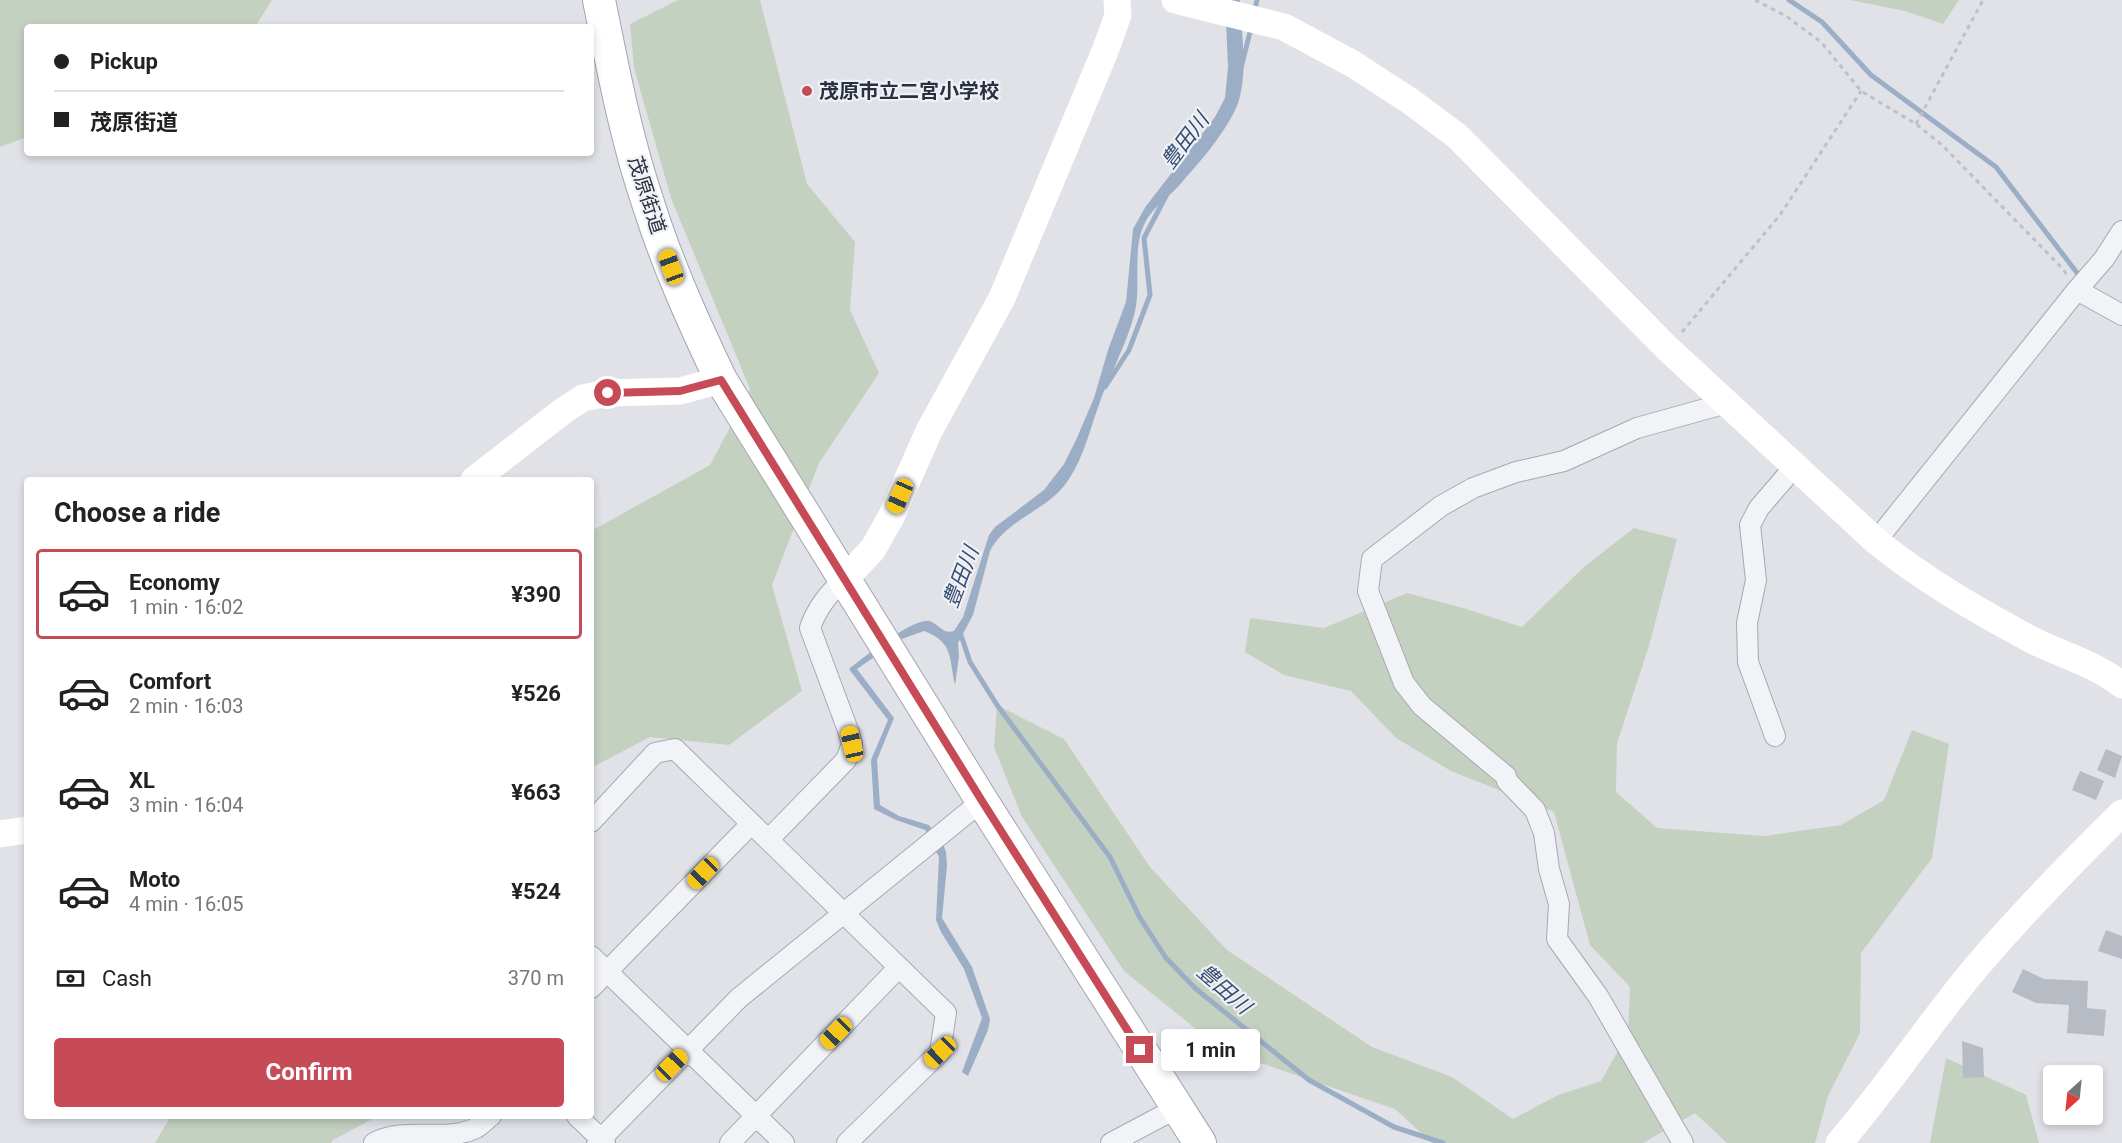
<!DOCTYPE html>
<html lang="en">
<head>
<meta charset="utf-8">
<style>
	:root { --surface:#fff; --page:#f2f2f2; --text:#222; --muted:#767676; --line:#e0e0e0; --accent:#c74b56 }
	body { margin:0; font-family:Roboto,"Noto Sans JP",sans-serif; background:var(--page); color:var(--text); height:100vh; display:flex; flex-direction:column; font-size:22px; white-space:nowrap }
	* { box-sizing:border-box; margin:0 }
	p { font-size:20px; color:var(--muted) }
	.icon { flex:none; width:33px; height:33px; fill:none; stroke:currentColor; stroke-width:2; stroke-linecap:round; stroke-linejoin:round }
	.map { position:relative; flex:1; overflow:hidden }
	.side { position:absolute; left:24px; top:477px; width:570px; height:642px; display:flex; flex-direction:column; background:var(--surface); border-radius:6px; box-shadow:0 3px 9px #0003 }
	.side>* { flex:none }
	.top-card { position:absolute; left:24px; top:24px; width:570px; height:132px; border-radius:6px; box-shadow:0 3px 9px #0003; display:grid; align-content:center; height:132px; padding:0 30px; background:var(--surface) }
	.needle { width:39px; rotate:207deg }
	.controls { position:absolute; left:2043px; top:1065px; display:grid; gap:12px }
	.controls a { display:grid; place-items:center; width:60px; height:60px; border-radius:6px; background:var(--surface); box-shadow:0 3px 9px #0003; font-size:30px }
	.end { position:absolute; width:27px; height:27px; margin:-14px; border:8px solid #c74b56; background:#fff; box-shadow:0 0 0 3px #fff }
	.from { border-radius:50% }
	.bubble { position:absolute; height:42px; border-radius:6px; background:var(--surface); box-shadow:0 3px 9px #0003; font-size:20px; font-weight:700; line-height:42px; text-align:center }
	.car { position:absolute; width:18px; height:36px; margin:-18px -9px; border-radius:8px; box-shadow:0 0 4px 2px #0007; background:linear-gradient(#f5c518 24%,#345 0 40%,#f5c518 0 76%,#345 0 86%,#f5c518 0) }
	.top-card b { display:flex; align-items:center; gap:21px; height:57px; font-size:22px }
	.top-card b+b { border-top:2px solid var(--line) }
	.top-card i { width:15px; height:15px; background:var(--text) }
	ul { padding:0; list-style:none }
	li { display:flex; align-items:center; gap:18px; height:90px; margin:0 12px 9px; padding:0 18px; border:3px solid transparent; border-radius:6px }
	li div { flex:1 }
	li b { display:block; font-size:22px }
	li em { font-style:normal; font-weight:700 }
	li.on { border-color:var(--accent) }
	li>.icon { width:54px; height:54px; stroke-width:1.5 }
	h2 { padding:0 30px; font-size:27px; line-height:72px }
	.pay { display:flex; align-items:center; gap:15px; height:66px; padding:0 30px; font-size:22px }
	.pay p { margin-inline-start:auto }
	.action { display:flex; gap:12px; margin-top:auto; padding:12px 30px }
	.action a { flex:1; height:69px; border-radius:6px; background:var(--accent); color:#fff; font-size:24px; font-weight:700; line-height:69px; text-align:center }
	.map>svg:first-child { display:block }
	.green { fill:#c4d1c1 }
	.water { fill:#9caec6 }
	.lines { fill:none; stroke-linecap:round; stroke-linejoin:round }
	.stream { stroke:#9caec6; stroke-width:5 }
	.building { fill:#b7bbc4 }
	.street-casing { stroke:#a5a9b2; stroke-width:22 }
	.primary-casing { stroke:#a0a6b3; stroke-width:34 }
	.path { stroke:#bec0c6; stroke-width:3; stroke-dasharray:4.5 4.5; stroke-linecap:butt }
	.street { stroke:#f2f3f6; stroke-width:20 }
	.secondary { stroke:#fff; stroke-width:27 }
	.primary { stroke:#fff; stroke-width:32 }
	.route { stroke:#c74b56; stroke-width:8 }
	.poi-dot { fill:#c74b56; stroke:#eff1f6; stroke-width:2 }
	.labels { text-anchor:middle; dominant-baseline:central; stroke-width:4.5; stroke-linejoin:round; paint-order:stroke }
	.poi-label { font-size:20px; font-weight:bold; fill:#29303e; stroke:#eff1f6; text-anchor:start }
	.street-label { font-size:20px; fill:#29303e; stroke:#eff1f6 }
	.water-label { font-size:21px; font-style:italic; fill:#364c70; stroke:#eff1f6 }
</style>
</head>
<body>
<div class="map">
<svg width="2122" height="1143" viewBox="0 0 2122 1143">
	<rect width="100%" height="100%" fill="#e0e2e8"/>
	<path class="green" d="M0,0h272l-17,27h-228v110l-27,10z
		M678,0h82l47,184 48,58 -5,68 29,63 -60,90 -47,122 30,106 -73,54 -79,-8 -59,31v-237l119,-66 40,-76 -79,-191 -37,-130 -4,-44z
		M1850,0h109l-16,24 -38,-13z
		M1634,528l43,11 -28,107 -32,97 -1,49 41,36 107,8 77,-11 43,-25 28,-70 37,14 -17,114 -71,95 -1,80 -32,63 -13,47h-88l-32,-30 -52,30h-211l-37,-34 -173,-59 -98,-79 -102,-154 -28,-70 3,-42 67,34 86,128 77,83 145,97 80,30 61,42 45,-24 43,-14 27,-48 2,-46 -40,-42 -36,-133 -103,-41 -55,-33 -45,-47 -67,-16 -39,-23 5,-34 74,10 83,-35 56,15 59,19 62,-60z
		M1946,1058l80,37 13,48h-109z
		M171,1116h207l-45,24 -2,3h-176z"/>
	<path class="water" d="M1225,0h15c1,31 8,69 -1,100 -8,26 -38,61 -56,81 -12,15 -31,26 -39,44 -11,22 -4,56 -8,81 -5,29 -24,64 -35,93 -10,26 -16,56 -32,80 -19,31 -62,39 -79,72l-17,64 -15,28 1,13 -4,29c-6,-26 -1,-43 -31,-54l-25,9 -42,29 37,49 -17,42 3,45 19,11 30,9 14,19 3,8 1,14 -5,52 30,49 18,52 -2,11 -20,46 -6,-4 20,-54 -18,-49 -23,-37 -5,-12 3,-63 -14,-27 -29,-10 -22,-11 -3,-49 17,-40 -39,-51c14,-11 64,-51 80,-48 10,2 13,14 25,10l9,-14 26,-82 6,-8 49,-37 20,-26 12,-24 18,-42 14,-48 18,-48 7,-73 13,-23 69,-89 10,-19 3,-31z"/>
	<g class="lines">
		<path class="stream" d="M1789,0l33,22 49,53 125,92 85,111
			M1254,13l3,-13
			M1241,68l10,-40
			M1105,387l24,-37 21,-55 -6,-57 23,-44
			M960,632l10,30 27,43 113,152 30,61 26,40 30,31 113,91 85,47 49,16"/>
	</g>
	<path class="building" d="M2106,749l16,7 -7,22 -18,-8z
		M2080,771l24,10 -8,19 -24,-10z
		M2106,930l16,6v23l-24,-8z
		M2023,969l21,10 44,2 -1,27 19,2 -2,26 -37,-3 2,-28 -33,-2 -24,-11z
		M1962,1041l21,7 1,29 -21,1z"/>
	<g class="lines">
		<defs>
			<path id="street" d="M2077,290l45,25
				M1876,541l201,-251 27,-31 18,-28
				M1775,736l-27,-74 -1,-39 9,-43 -6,-55 9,-17 36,-42
				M591,822l64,-69 20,-4 271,264 -6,39 -93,91
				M769,839l77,-79 6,-16 -3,-11 -39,-105c6,-18 19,-36 34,-48
				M591,956l193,187
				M591,988l160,-164
				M577,1116l28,27
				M374,1143c30,-17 72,0 102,-15 5,-3 10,-8 15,-12
				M597,1143l142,-145 243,-197
				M730,1143l169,-176
				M1111,1143l66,-35
				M1683,1143l-85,-147 -41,-57 2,-35 -10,-35 -5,-36 -9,-23 -28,-29 -1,-5 -84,-70 -18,-23 -36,-92 4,-32 69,-53 32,-18 43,-16 48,-11 73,-33 90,-25"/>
			<path id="primary" d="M599,0c14,69 27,139 50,206 19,60 45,117 72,174l261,421 218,342"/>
		</defs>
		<use href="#street" class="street-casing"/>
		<use href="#primary" class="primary-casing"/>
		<path class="path" d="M1755,0l31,16 35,26 40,49 55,33 26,21 119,122 7,9
			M1916,124l67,-124
			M1682,332l98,-117 81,-124"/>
		<use href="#street" class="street"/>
		<path class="secondary" d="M1175,0l109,27 69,37 57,37 47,35 211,213 208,192c48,39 102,70 156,99 29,15 64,24 90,45
			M474,480l89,-69 20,-13 25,-5 72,-2 41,-11
			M844,580l29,-31 18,-32 38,-86 73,-133 103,-247 13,-36 -1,-15
			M0,834l27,-4
			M1839,1143c46,-53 85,-112 129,-166 48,-58 100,-111 154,-164"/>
		<use href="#primary" class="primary"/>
	</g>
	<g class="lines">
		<path class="route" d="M608,393l72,-2 41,-11 261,421 158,249"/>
	</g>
	<circle class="poi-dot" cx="807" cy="91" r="6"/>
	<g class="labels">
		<g class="poi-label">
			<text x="819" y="91">茂原市立二宮小学校</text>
		</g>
		<g class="street-label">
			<text transform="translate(647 195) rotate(72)">茂原街道</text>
		</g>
		<g class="water-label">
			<text transform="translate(1185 141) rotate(-53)">豊田川</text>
			<text transform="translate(961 577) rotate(-69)">豊田川</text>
			<text transform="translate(1224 989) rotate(41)">豊田川</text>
		</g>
	</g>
</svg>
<div class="controls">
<a><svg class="needle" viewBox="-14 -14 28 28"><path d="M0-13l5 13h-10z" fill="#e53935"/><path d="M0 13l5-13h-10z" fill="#767676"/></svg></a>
</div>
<i class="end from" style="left:608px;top:393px"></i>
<i class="end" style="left:1140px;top:1050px"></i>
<div class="bubble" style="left:1161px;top:1029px;width:99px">1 min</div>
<i class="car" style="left:671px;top:267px;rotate:340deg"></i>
<i class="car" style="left:900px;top:496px;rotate:204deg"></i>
<i class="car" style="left:852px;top:744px;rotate:347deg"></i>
<i class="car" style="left:703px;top:873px;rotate:224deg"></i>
<i class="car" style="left:836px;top:1033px;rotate:224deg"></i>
<i class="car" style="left:940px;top:1052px;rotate:226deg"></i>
<i class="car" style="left:672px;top:1065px;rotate:44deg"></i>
<div class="top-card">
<b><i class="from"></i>Pickup</b>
<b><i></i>茂原街道</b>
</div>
<section class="side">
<h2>Choose a ride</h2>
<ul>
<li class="on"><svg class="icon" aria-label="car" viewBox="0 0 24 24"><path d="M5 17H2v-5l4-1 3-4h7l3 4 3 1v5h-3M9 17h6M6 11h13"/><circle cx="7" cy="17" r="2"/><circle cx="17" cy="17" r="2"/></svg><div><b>Economy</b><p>1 min · 16:02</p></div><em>¥390</em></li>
<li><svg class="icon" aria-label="car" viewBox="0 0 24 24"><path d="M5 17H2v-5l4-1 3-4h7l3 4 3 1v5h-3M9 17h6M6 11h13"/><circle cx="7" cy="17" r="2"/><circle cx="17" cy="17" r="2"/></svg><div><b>Comfort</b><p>2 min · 16:03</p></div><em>¥526</em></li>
<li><svg class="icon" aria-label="car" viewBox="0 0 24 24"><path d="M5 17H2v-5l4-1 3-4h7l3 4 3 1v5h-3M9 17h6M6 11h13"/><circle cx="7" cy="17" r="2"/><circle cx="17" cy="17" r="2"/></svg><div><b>XL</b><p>3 min · 16:04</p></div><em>¥663</em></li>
<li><svg class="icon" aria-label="car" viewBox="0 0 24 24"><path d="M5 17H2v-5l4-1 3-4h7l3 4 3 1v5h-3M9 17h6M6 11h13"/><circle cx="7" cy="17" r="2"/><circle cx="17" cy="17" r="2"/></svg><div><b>Moto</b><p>4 min · 16:05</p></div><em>¥524</em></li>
</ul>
<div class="pay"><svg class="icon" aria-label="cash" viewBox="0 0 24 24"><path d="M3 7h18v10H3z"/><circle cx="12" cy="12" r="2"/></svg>Cash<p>370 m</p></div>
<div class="action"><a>Confirm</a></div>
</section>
</div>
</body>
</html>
